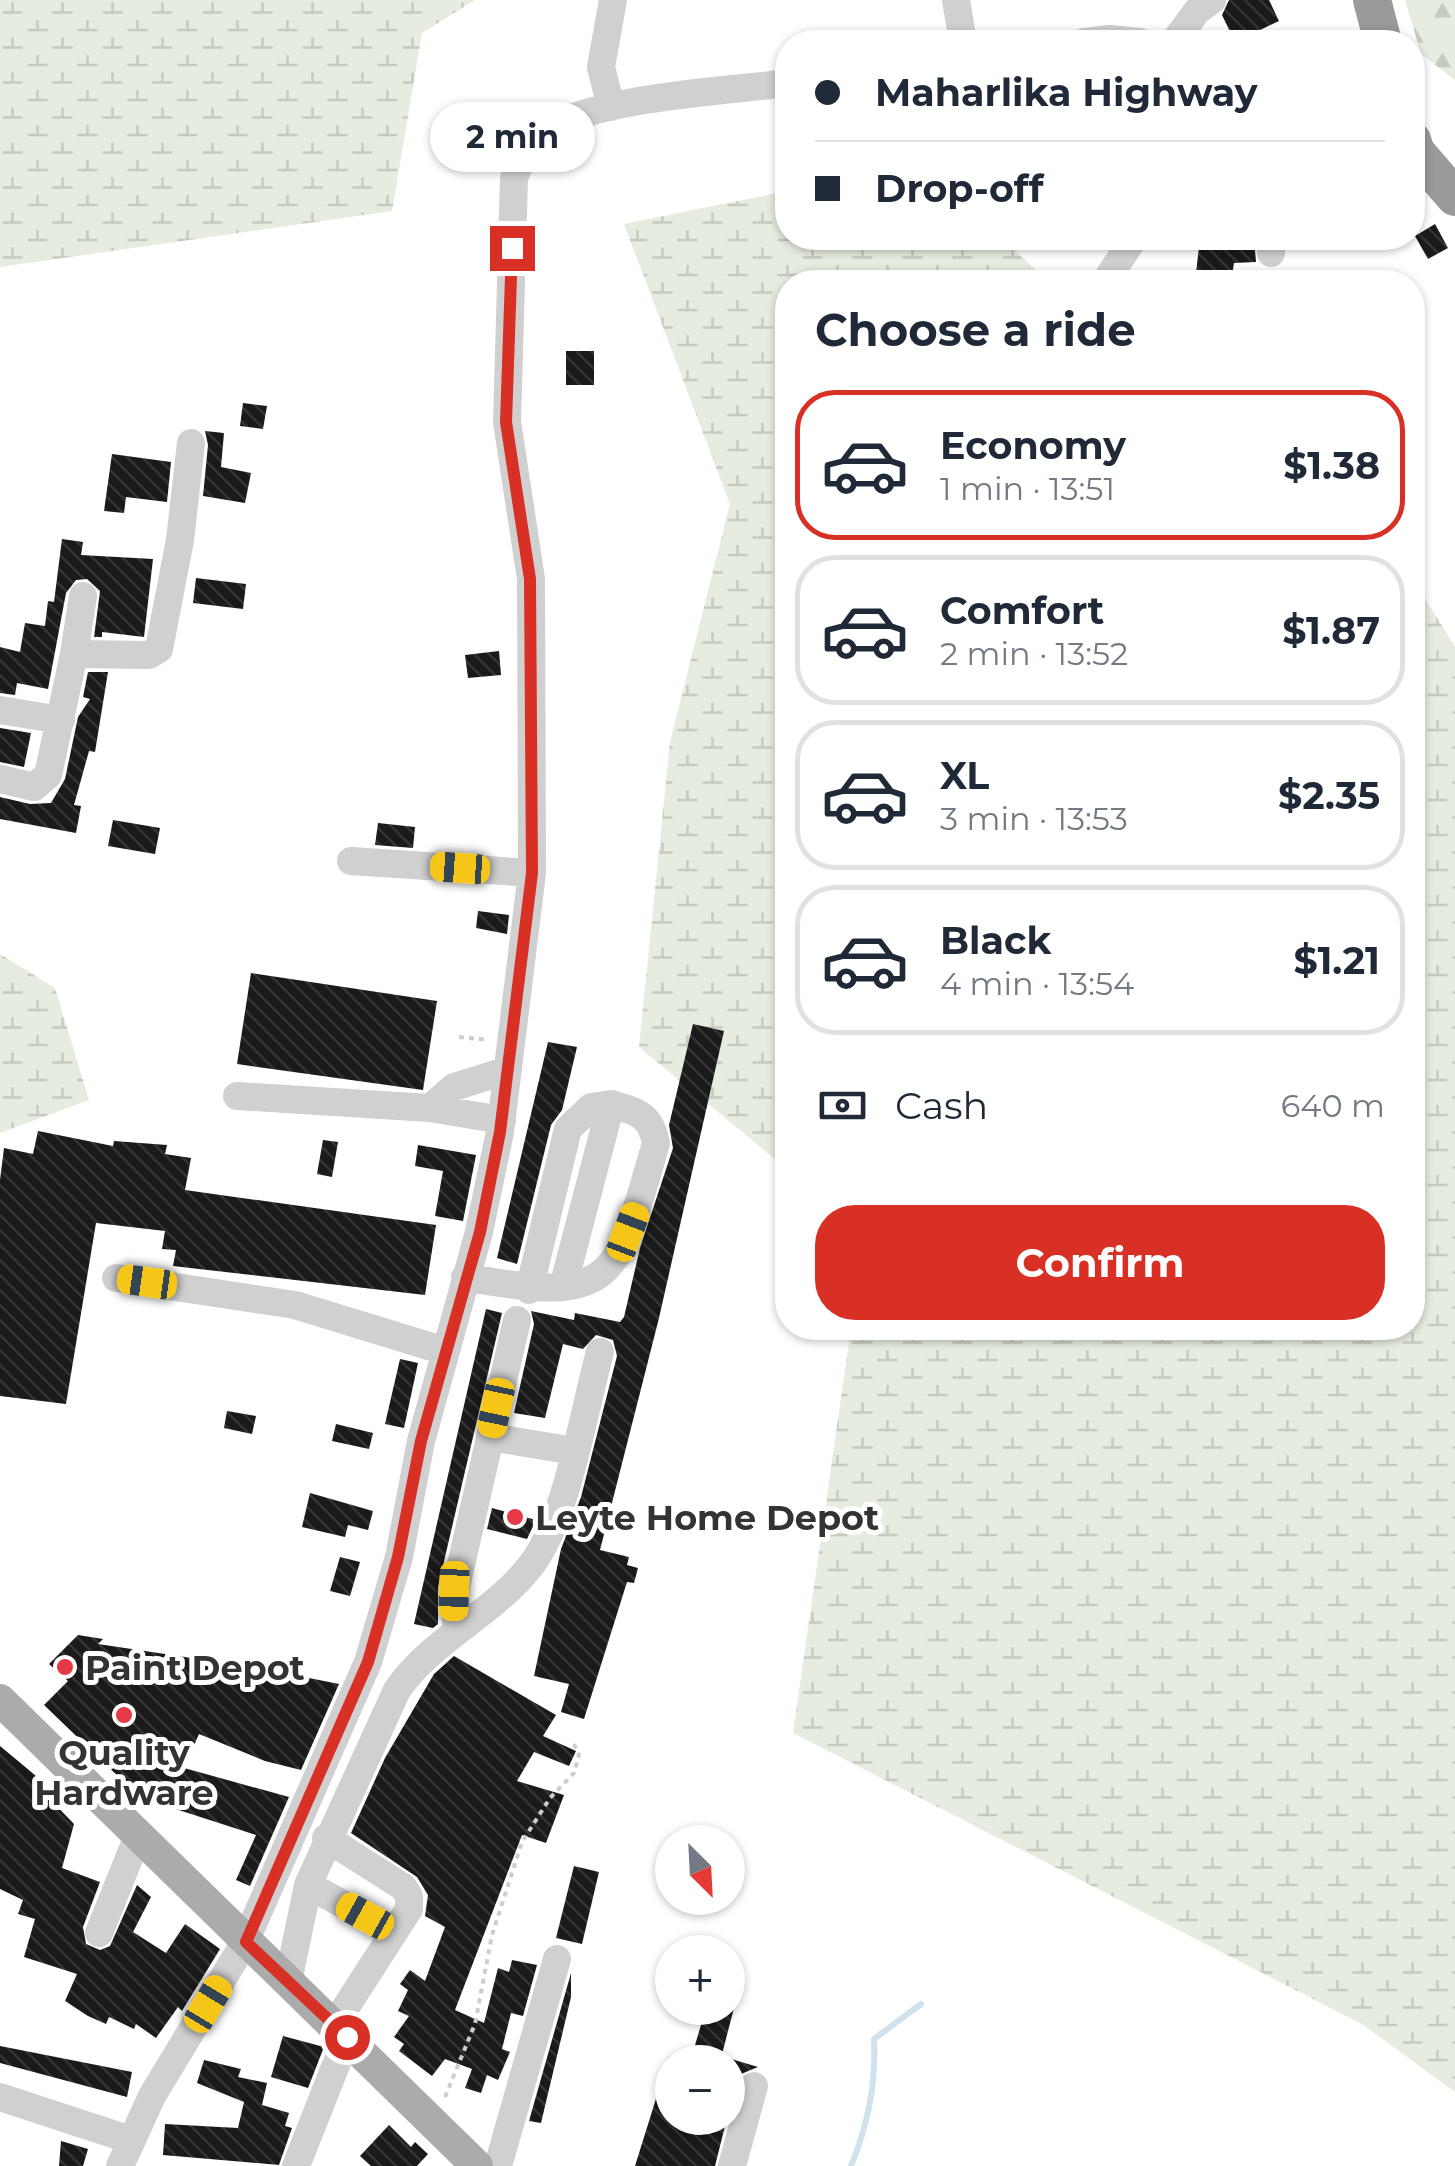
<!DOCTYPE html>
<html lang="en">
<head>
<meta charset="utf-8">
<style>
	:root { --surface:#fff; --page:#f6f6f7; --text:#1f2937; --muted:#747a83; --line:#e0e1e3; --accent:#d93025 }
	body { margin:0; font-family:Montserrat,sans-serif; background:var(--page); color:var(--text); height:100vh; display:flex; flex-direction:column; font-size:38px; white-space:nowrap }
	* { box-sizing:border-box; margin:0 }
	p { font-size:32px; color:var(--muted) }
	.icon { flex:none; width:55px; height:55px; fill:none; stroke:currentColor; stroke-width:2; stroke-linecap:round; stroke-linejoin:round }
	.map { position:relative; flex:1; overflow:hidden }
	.panel { position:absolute; left:775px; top:270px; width:650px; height:1070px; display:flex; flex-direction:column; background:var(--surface); border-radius:40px; box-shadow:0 2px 8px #0004 }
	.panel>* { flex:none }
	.top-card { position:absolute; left:775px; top:30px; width:650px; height:220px; border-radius:40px; box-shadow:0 2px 8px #0004; display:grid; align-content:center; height:220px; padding:0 40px; background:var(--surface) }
	.needle { width:65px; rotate:156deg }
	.fabs { position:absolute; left:655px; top:1825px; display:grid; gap:20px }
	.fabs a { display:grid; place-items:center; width:90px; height:90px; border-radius:50%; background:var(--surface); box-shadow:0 2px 8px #0004; font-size:50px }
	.end { position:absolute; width:45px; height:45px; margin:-22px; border:12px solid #d93025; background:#fff; box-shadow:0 0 0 5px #fff }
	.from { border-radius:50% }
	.bubble { position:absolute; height:70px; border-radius:35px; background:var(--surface); box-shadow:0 2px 8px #0004; font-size:32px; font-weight:700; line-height:70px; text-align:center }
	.car { position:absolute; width:30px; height:60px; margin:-30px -15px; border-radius:12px; box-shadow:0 0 8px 2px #0007; background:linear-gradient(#f5c518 24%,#345 0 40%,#f5c518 0 76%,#345 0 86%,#f5c518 0) }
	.top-card b { display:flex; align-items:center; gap:35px; height:95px; font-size:38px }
	.top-card b+b { border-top:2px solid var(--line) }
	.top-card i { width:25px; height:25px; background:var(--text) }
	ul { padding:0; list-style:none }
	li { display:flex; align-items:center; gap:30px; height:150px; margin:0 20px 15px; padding:0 20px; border:5px solid var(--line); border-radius:40px }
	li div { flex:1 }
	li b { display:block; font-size:38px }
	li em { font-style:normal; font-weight:700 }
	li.on { border-color:var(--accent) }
	li>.icon { width:90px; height:90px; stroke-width:1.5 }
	h2 { padding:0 40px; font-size:45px; line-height:120px }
	.pay { display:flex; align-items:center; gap:25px; height:110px; padding:0 40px; font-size:38px }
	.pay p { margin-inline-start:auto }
	.primary-button { display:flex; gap:20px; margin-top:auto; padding:20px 40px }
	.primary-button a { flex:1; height:115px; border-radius:40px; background:var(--accent); color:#fff; font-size:40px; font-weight:700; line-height:115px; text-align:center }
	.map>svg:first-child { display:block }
	.forest { fill:url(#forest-firs) }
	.wetland { fill:url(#wetland-marsh) }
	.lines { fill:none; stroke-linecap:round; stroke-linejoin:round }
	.stream { stroke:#cfe2ee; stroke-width:6 }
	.building { fill:url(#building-back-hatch) }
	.path { stroke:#cdcdcd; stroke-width:4; stroke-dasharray:5 5; stroke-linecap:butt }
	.minor { stroke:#d0d0d0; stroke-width:28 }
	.major { stroke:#ababab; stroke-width:32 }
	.highway { stroke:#9a9a9a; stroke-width:38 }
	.route { stroke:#d93025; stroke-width:12 }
	.poi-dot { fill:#e63946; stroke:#fff; stroke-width:4 }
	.labels { text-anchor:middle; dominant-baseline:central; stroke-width:10; stroke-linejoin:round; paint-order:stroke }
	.poi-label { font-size:35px; font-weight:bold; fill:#333; stroke:#fff; text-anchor:start }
</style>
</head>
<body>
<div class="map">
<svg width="1455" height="2166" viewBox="0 0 1455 2166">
	<defs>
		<pattern id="forest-firs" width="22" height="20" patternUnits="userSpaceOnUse" patternTransform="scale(2.5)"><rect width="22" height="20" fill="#e6ecdf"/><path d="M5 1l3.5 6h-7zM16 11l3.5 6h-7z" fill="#c6cbc0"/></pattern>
		<pattern id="wetland-marsh" width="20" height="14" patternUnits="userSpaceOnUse" patternTransform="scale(2.5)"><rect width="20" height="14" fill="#e6ecdf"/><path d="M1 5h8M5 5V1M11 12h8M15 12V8" fill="none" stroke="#c6cbc0"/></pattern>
		<pattern id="building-back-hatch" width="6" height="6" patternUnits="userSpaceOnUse" patternTransform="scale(2.5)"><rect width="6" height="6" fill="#1a1a1a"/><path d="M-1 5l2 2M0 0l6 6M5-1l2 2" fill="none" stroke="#333"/></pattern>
	</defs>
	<rect width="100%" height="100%" fill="#fff"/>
	<path class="forest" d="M1405,0h50v80l-34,-26z"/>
	<path class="wetland" d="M0,0h475l-53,33 -30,178 -392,56z
		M787,191l1,47h213l48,44h-261l-1,887 -148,-122 31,-305 60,-238 -106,-280z
		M1413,579l42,68v1445l-93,-68 -569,-291 58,-405h561z
		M0,954l55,34 34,112 -89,33z"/>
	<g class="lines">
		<path class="stream" d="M851,2166c17,-42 25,-81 23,-127l47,-35"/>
	</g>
	<path class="building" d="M1229,0h40l10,21 -44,21 -13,-27z
		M1435,224l13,24 -20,11 -13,-23z
		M1200,238h54l2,24 -22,1 -3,19h-36z
		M566,351h28v34h-28z
		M243,403l24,3 -4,23 -23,-3z
		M205,431l19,2 -3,34 30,6 -6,30 -42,-7 5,-51z
		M112,454l59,8 -4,40 -41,-5 -2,16 -20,-2z
		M62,539l21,3 -2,13 72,4 -9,78 -42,-5v5h-8l6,-46 -13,-12 -11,1 -10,13 -18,96 -31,-6 -2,12 -15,-2v-46l20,5 5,-29 20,3 3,-25 6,1z
		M196,578l50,6 -3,25 -50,-6z
		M499,651l2,24 -33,3 -3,-23z
		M88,672h20l-13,80 -6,-1 -15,54 7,1 -5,27 -76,-14v-22l30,7 21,-1 14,-24 13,-62 12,-18 -7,-2z
		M0,728l31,5 -7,34 -24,-5z
		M113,820l47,8 -5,26 -47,-8z
		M378,823l37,4 -2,21 -38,-3z
		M478,911l31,4 -2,19 -31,-6z
		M251,973l186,28 -14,89 -186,-26z
		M693,1024l31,7 -65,287 -59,232 29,7 -2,8 11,3 -4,15 -7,-1 -43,137 -23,-7 8,-28 -35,-8 27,-127 20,-52 36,-141 -4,-16 -17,-5 -13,14 -20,-5 -18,74 -31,-5 20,-89 -3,-13 43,9 1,-7 45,9 4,-5 16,-69 33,-100 -4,-23z
		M548,1042l29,5 -15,63 -11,15 -34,139 -20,-6z
		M38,1131l75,15 1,-5 53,4 -2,9 26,4 -6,32 251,35 -11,70 -252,-29 3,-16 -14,-1 3,-18 -69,-8 -30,181 -66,-8v-216l4,-32 29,6z
		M323,1140l15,2 -6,35 -15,-3z
		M418,1145l58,10 -13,66 -28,-5 8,-45 -28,-5z
		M486,1309l16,4 -64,274v37l-5,4 -19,-4z
		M400,1359l18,4 -14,65 -19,-4z
		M227,1411l29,5 -4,18 -28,-6z
		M336,1424l37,9 -4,16 -37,-8z
		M310,1493l63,18 -5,19 -20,-5 -3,12 -43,-10z
		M492,1508l44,12 -9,19 -40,-10z
		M340,1557l20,5 -10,34 -20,-5z
		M78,1635l25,4 -5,5 134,20 39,17 3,-10 65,13 -38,86 -36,-9 -66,-27 -15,34 105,29 -39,89 -14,-6 20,-45 -102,-33 -4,5 -106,-102 24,-24 -19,-17z
		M454,1656l102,59 -13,21 33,15 -7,15 -35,-14 -17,29 47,14 -18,48 -24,-8 -67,175 29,13 14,-55 11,4 3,-12 25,5 -14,51 -12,-3 -9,36 8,3 -12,28 -11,-5 -6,18 -16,-5 7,-19 -27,-10 -13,17 -33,-25 5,-7 -10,-7 15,-21 -11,-5 10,-21 -8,-6 10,-14 15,11 20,-54 -20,-11 3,-21 -11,-18 -66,-44 34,-75 49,-84z
		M0,1746l47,39 -3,8 30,31 -12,44 38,14 -17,45 3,17 14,6 10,-4 27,-61 14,12 -18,35 33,21 19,-29 35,25 -38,62 -4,-4 -22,31 -20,-14 -2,5 -25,-12 -3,7 -18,-8 -23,-15 12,-27 -53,-17 11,-38 -17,-5 5,-14 -23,-11z
		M574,1866l25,6 -17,72 -26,-6z
		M571,1973v24l-30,126 -12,-2z
		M706,2008h28l-14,54h-30z
		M283,2036l41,11 -16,41 -37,-11z
		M0,2046l132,26 -5,25 -127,-34z
		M669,2057h3v61h55l-12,48h-80z
		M728,2058l30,9 -17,7 -13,42z
		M204,2060l37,9 -3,8 29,6 -5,22 27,8 -4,13 7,2 -13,37 -116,-10 2,-31 73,4 6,-26 -47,-19z
		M389,2125l22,22 4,-5 13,12 -11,12h-46l-11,-10z
		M61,2141l27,8 -5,17h-24z"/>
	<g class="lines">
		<path class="path" d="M459,1037l30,3
			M445,2097l30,-73 17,-89 30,-93 28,-44 24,-25 5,-18 -5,-11"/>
		<path class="minor" d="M956,0l7,42
			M1084,42l26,-3 30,3
			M1174,42l23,-31 15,-11
			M611,107l-10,-40 12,-67
			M1271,238v15
			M1105,282l29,-44
			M74,654l9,-58
			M0,710l61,10
			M0,779l34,8 14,-12 26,-121 75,1 10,-6 21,-109 11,-97
			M351,861l181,12
			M237,1096l193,12 72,12
			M430,1108l24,-21 54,-17
			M465,1277c150,29 152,3 191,-134 -6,-29 -18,-31 -45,-39l-48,183
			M116,1278l179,27 150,46
			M529,1290l39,-161 23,-22 20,-3
			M490,1437l84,14
			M456,1630l-1,-39 62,-271
			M326,1838l77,49 6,9v13l-76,118
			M308,1885l86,47
			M99,1933l39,-97
			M288,1982l20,-97 89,-195c36,-52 97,-76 135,-126 35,-46 52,-154 68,-212
			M0,2097l131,43
			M120,2166l32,-70 93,-154 123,-280 31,-105 22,-116 58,-209 21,-100 32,-259 -1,-294 -24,-157 7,-244c7,-19 17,-37 35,-49 49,-32 178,-38 239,-46
			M296,2166l51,-129
			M498,2166l59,-207
			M732,2166l22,-80"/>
		<path class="major" d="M0,1700l477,466"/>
		<path class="highway" d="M1372,0l11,42
			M1412,140l4,12 39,45"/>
	</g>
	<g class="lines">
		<path class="route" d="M347,2037l-101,-95 122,-280 30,-105 23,-116 59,-209 20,-100 32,-259 -2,-294 -24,-157 6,-174"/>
	</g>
	<g class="poi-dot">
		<circle cx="515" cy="1517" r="10"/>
		<circle cx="65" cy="1667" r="10"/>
		<circle cx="124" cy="1715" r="10"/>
	</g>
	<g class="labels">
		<g class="poi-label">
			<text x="535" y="1517">Leyte Home Depot</text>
			<text x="85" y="1667">Paint Depot</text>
			<text x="124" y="1752" text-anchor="middle">Quality<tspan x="124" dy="40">Hardware</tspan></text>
		</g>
	</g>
</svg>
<div class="fabs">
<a><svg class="needle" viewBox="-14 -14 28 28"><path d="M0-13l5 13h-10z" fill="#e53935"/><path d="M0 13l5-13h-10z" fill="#747a83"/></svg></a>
<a>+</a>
<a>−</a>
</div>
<i class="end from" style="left:347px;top:2037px"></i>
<i class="end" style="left:512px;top:248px"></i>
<div class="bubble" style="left:430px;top:102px;width:165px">2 min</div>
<i class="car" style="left:460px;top:868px;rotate:274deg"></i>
<i class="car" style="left:628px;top:1232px;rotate:21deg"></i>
<i class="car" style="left:147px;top:1282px;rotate:278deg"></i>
<i class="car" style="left:496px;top:1408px;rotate:192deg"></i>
<i class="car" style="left:454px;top:1591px;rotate:182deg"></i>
<i class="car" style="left:365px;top:1916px;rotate:299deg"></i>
<i class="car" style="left:208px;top:2004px;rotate:31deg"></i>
<div class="top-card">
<b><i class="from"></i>Maharlika Highway</b>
<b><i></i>Drop-off</b>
</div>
<section class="panel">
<h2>Choose a ride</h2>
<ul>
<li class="on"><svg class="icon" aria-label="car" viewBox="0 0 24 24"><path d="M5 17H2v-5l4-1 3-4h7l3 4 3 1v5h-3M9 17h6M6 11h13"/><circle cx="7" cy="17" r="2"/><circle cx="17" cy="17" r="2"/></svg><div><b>Economy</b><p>1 min · 13:51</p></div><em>$1.38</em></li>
<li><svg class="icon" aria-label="car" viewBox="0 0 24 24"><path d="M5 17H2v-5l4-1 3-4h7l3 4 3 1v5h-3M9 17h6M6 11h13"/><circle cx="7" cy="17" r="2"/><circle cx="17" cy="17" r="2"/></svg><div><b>Comfort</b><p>2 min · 13:52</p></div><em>$1.87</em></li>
<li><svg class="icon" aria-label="car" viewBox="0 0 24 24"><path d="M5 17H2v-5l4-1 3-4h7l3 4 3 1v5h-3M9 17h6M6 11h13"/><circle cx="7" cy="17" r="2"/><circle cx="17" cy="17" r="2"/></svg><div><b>XL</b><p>3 min · 13:53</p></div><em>$2.35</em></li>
<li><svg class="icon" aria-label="car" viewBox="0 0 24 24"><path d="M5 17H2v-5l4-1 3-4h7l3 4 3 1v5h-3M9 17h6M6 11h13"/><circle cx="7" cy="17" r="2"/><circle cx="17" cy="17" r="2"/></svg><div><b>Black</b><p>4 min · 13:54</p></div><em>$1.21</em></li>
</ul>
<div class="pay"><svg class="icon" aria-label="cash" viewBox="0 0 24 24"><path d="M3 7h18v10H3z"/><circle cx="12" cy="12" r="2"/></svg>Cash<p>640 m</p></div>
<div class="primary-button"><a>Confirm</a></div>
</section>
</div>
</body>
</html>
